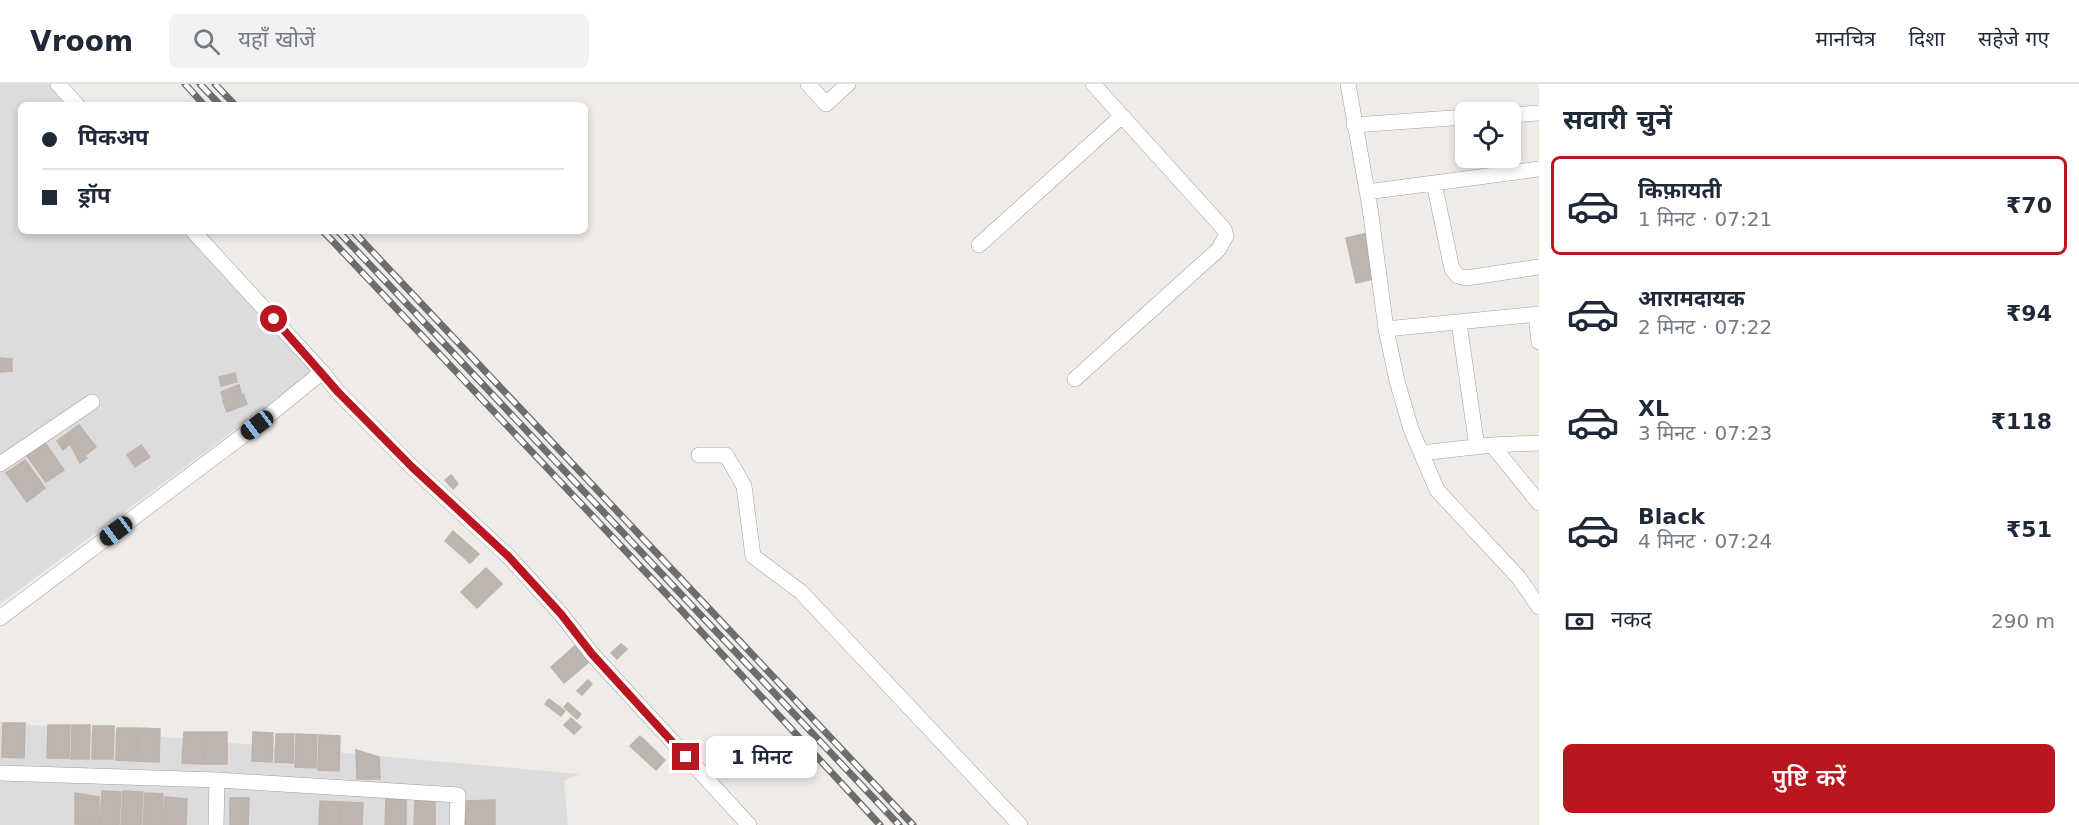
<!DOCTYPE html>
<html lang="hi">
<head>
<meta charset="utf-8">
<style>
	:root { --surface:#fff; --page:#f2f2f3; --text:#1f2937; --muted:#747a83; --line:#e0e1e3; --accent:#b91620 }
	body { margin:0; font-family:"DejaVu Sans","Noto Sans Devanagari",sans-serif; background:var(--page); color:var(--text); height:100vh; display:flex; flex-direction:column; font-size:22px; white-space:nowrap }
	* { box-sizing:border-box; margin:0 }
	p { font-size:20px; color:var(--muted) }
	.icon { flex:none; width:33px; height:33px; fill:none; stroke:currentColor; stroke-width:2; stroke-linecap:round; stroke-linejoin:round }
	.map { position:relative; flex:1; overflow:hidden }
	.details { display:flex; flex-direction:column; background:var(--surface); width:540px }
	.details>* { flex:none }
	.hud { position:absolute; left:18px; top:18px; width:570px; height:132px; border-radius:9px; box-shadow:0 3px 9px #0003; display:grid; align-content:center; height:132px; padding:0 24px; background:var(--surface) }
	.controls { position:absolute; left:1455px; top:18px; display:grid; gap:12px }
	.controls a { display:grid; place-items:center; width:66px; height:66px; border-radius:9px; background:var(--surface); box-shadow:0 3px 9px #0003; font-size:30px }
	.end { position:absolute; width:27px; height:27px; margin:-14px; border:8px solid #b91620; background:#fff; box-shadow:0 0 0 3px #fff }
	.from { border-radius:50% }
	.bubble { position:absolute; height:42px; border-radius:9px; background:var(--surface); box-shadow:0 3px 9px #0003; font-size:20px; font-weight:600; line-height:42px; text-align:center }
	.car { position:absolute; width:18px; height:36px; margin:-18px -9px; border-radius:8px; box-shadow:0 0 4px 2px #0007; background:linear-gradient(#222 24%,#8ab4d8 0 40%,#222 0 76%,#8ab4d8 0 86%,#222 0) }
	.hud b { display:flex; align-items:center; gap:21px; height:57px; font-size:22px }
	.hud b+b { border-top:2px solid var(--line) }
	.hud i { width:15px; height:15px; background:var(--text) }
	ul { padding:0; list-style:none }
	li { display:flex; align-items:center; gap:18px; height:99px; margin:0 12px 9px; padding:0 12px; border:3px solid transparent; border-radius:9px }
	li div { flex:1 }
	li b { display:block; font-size:22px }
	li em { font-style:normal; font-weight:600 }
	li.on { border-color:var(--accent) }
	li>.icon { width:54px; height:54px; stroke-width:1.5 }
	h2 { padding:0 24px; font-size:27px; line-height:72px }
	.pay { display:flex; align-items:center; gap:15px; height:66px; padding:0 24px; font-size:22px }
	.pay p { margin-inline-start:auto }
	.button { display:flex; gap:12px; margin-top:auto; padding:12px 24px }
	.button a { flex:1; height:69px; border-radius:9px; background:var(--accent); color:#fff; font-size:24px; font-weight:600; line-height:69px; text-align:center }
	header { display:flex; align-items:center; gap:36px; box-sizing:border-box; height:84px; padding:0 30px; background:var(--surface); border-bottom:2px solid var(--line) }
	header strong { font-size:28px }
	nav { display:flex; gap:33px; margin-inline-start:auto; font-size:21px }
	.search { width:420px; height:54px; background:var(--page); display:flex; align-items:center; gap:15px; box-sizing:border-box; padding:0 21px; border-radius:9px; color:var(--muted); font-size:22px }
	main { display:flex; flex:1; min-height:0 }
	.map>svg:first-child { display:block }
	.residential { fill:#dddcdd }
	.building { fill:#bcb5b0; stroke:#bfb2ab; stroke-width:1.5 }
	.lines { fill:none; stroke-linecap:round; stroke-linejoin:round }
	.street-casing { stroke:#a0a0a0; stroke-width:16 }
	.street { stroke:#fff; stroke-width:15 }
	.rail-casing { stroke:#6d6d6d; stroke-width:7 }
	.rail { stroke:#fff; stroke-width:4.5; stroke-dasharray:14; stroke-linecap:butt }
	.route { stroke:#b91620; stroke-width:8 }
</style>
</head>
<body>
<header>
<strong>Vroom</strong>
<div class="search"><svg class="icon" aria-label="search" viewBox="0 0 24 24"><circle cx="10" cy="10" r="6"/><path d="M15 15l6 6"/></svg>यहाँ खोजें</div>
<nav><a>मानचित्र</a><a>दिशा</a><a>सहेजे गए</a></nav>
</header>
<main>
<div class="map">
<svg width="1539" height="741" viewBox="0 0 1539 741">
	<rect width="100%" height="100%" fill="#efece7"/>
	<path class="residential" d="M0,0h57l19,21h-55v126h170l126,138 -317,235z
		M0,638l580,52 -16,7 4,44h-568z"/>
	<path class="building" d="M1368,149l10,45 -22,5 -10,-45z
		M0,274l12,1v12l-12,1z
		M235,289l2,9 -16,4 -2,-9z
		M239,301l2,8 -18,6 -2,-7z
		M243,310l4,10 -20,8 -4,-11z
		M79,341l17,22 -11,9 2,2 -7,5 -10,-19 -7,6 -6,-9z
		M45,359l19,27 -18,12 -19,-26z
		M141,361l9,12 -15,10 -8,-12z
		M25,376l20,28 -18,14 -21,-29z
		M451,391l7,9 -5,5 -8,-9z
		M453,447l26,23 -9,9 -25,-22z
		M486,484l16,16 -25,24 -16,-16z
		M621,560l6,5 -10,10 -6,-6z
		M575,562l15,15 -26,22 -13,-16z
		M588,596l4,4 -10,11 -5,-4z
		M549,615l16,12 -4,5 -16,-12z
		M568,619l13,11 -4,5 -13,-12z
		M571,634l10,9 -7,7 -10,-9z
		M3,639h22l-1,35 -22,-1z
		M48,641h22l-1,33h-22z
		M72,641h18l-1,34h-18z
		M93,642h21l-1,33h-21z
		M117,644h20l-1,33 -20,-1z
		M138,644l22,1 -1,33 -22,-1z
		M184,648h21l-1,32 -22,-1z
		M206,648h21v32h-22z
		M253,648l20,1 -1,29 -20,-1z
		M276,650h18l-1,29 -18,-1z
		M296,650l21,1 -1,33 -21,-1z
		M319,651l21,1 -1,35 -21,-1z
		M640,652l25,24 -9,10 -26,-24z
		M356,666l23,7 1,22h-23z
		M102,707l19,1 -2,33h-19z
		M123,707l20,1 -2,33h-20z
		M75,709l24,4v28l-24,-1z
		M145,709l18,1 -1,31h-19z
		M165,713l22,2 -1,26h-23z
		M230,714h19l-1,27h-18z
		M386,715l20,1v25h-21z
		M415,716h20v25h-21z
		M495,716v25h-30l-1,-24z
		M320,717l20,1 -1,23h-20z
		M341,718l22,1 -1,22h-22z"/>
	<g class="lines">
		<defs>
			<path id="street" d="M58,0l19,21
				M808,0l18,20 22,-20
				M1348,0l22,124 16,121 11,52 14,48 26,61 82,88 20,29
				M1510,31l29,-2
				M1354,41l112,-8
				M1434,99l18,86 6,7 8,2 73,-11
				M1367,108l172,-23
				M193,147l129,141 16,20 74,75 96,89 53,58 31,40 157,171
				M979,161l143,-129
				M1536,230l3,28
				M1459,239l18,124
				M1386,245l153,-15
				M1075,295l144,-130 7,-13 -2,-7 -131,-145
				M1492,361l47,58
				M1421,369l71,-8 47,-2
				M699,371h27l18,31 9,70 48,36 219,233
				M0,380l92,-62
				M0,534l257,-193 65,-53
				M0,689l217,7 241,15 -1,30
				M216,741l1,-45"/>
		</defs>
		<use href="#street" class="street-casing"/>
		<use href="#street" class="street"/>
		<defs>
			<path id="rail" d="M185,0l19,21
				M200,0l20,21
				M215,0l20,21
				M323,147l348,368 209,226
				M338,147l561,594
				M353,147l560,594"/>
		</defs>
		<use href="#rail" class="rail-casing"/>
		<use href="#rail" class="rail"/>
	</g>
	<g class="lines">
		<path class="route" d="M274,235l64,73 74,75 96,89 53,58 31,40 94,103"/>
	</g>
</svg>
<div class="controls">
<a><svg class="icon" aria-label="locate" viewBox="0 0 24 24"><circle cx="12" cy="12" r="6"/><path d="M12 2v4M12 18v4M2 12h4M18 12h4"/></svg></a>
</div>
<i class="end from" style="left:274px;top:235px"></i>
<i class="end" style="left:686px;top:673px"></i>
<div class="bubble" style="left:706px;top:652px;width:111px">1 मिनट</div>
<i class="car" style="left:257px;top:341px;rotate:233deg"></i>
<i class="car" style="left:116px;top:447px;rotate:233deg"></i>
<div class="hud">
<b><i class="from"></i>पिकअप</b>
<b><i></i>ड्रॉप</b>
</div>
</div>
<section class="details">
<h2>सवारी चुनें</h2>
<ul>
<li class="on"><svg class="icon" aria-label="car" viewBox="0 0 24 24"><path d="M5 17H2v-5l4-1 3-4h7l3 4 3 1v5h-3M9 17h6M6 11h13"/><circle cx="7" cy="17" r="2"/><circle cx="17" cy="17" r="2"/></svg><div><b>किफ़ायती</b><p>1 मिनट · 07:21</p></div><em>₹70</em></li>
<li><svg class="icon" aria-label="car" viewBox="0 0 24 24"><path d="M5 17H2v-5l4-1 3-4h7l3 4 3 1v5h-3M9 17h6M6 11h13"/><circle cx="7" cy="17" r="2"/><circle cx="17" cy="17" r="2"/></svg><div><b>आरामदायक</b><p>2 मिनट · 07:22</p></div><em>₹94</em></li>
<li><svg class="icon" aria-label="car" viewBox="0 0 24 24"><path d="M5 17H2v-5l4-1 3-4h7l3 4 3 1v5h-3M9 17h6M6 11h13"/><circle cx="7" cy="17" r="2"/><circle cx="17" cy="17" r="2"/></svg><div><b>XL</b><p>3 मिनट · 07:23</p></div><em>₹118</em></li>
<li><svg class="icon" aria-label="car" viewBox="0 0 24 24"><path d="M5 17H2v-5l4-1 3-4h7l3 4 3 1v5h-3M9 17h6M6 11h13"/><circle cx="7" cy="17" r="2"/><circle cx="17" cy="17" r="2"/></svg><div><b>Black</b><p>4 मिनट · 07:24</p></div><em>₹51</em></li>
</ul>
<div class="pay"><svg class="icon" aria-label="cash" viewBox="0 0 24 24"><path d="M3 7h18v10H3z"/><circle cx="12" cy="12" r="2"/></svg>नकद<p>290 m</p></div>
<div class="button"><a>पुष्टि करें</a></div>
</section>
</main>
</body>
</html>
